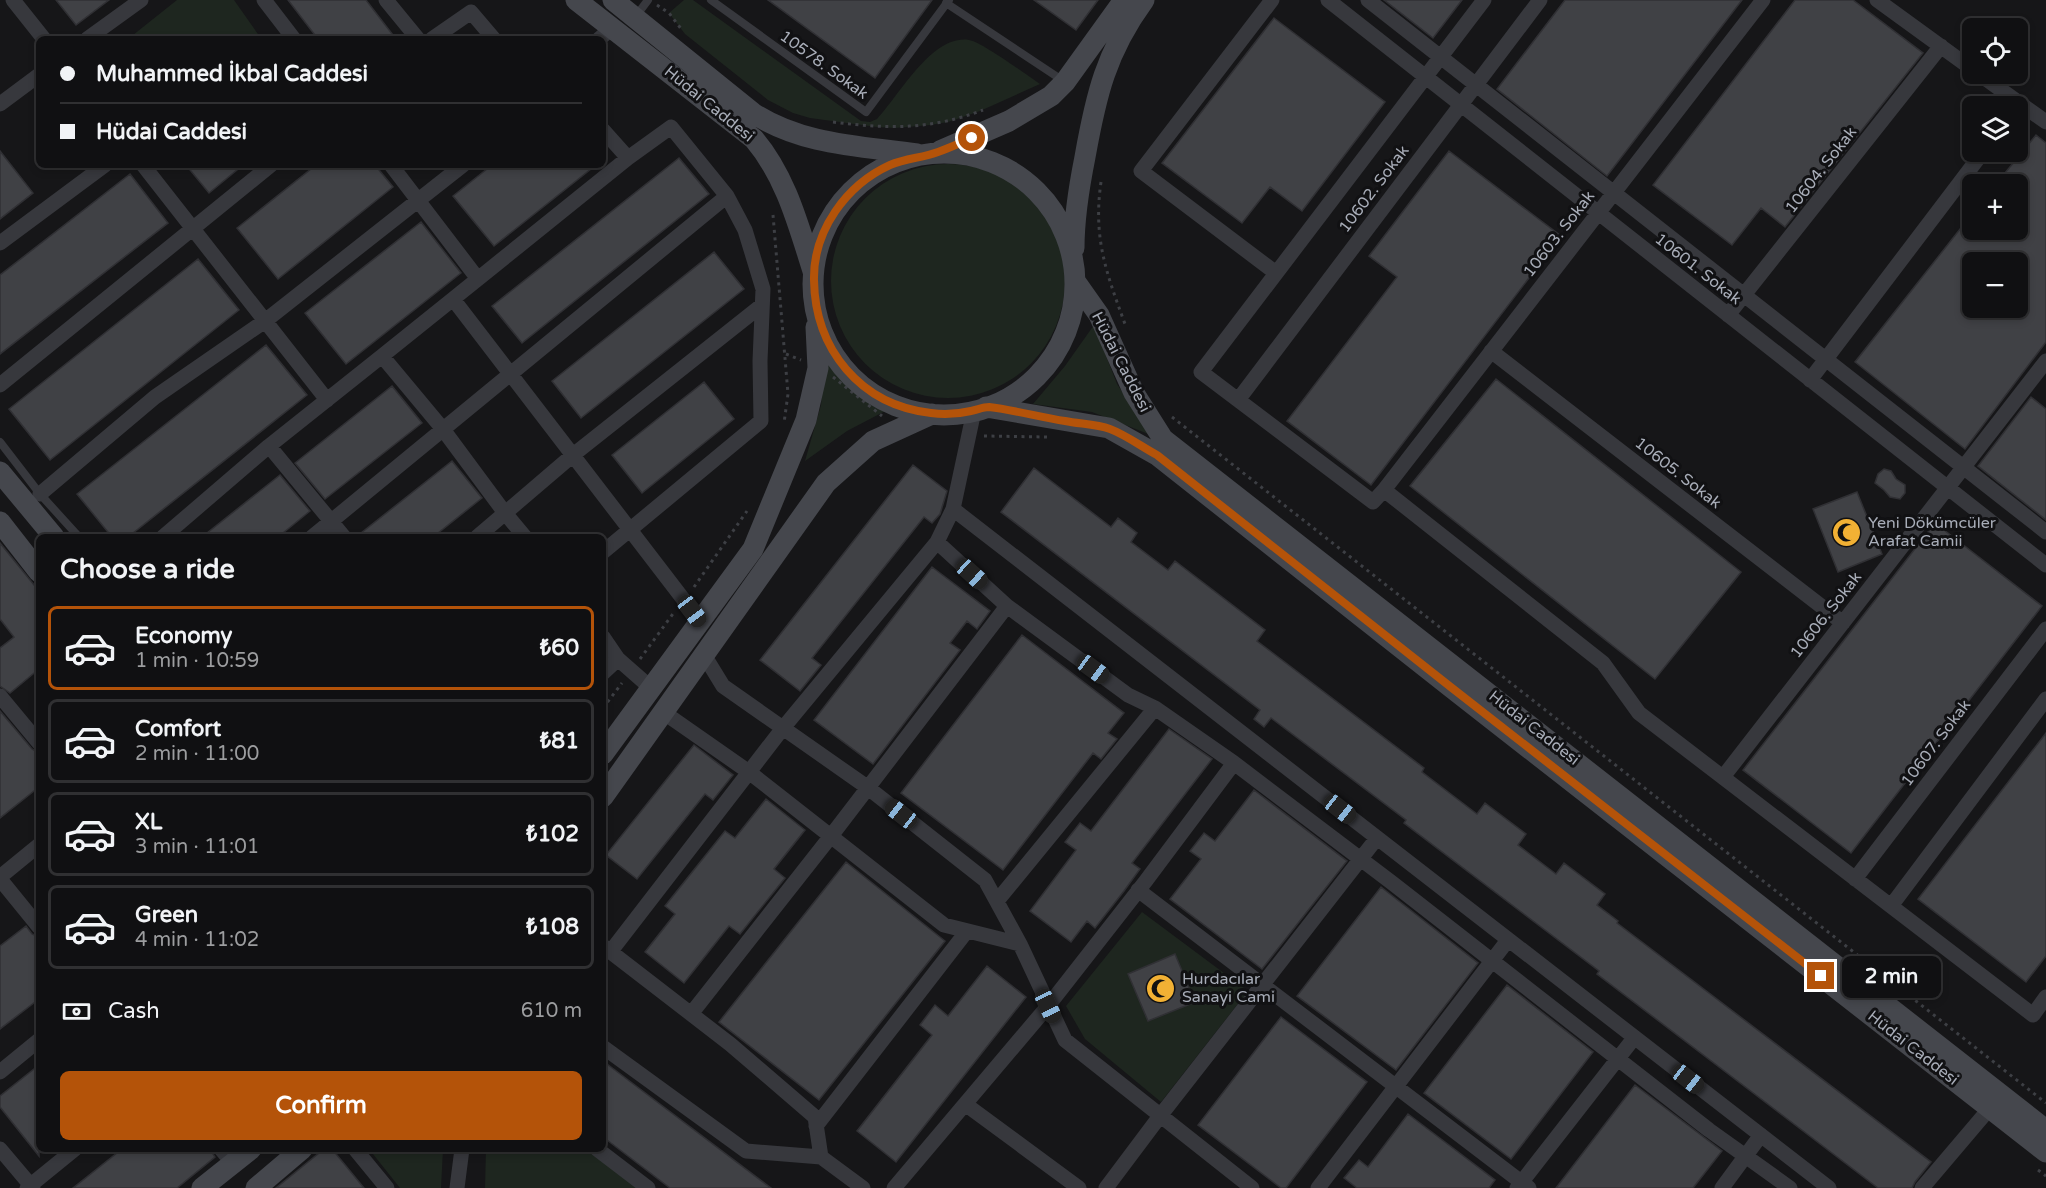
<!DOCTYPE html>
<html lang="en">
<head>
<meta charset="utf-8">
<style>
	:root { --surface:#101012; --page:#19191b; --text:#f1f3f6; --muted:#9c9d9f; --line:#303032; --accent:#b45309 }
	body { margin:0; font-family:"Varela Round",sans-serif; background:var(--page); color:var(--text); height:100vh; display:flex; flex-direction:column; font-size:22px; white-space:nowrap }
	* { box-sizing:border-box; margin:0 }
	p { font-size:20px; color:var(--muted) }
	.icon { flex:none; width:33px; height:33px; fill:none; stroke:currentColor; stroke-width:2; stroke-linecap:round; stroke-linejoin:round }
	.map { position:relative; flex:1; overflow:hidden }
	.side { position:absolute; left:36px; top:534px; width:570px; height:618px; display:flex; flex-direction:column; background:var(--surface); border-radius:9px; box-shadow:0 3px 9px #0003,0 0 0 2px var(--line) }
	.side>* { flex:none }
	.top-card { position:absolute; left:36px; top:36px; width:570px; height:132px; border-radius:9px; box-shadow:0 3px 9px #0003,0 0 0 2px var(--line); display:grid; align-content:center; height:132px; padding:0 24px; background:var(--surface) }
	.controls { position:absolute; left:1962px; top:18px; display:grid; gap:12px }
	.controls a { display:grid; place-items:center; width:66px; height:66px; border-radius:9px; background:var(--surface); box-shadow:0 3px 9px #0003,0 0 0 2px var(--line); font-size:30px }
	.end { position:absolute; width:27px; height:27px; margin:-14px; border:8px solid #b45309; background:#fff; box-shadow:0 0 0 3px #fff }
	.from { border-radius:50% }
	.bubble { position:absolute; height:42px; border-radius:9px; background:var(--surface); box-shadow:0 3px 9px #0003,0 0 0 2px var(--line); font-size:20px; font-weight:700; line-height:42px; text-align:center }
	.car { position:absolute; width:18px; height:36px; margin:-18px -9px; border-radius:8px; box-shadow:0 0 4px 2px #0007; background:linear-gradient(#222 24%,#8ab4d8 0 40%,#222 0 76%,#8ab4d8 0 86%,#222 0) }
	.top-card b { display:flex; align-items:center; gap:21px; height:57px; font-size:22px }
	.top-card b+b { border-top:2px solid var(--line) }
	.top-card i { width:15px; height:15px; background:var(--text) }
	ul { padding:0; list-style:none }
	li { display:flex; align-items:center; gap:18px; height:84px; margin:0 12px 9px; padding:0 12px; border:3px solid var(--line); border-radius:9px }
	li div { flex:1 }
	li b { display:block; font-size:22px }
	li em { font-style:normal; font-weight:700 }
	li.selected { border-color:var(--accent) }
	li>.icon { width:54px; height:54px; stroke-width:1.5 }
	h2 { padding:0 24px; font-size:27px; line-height:72px }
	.pay { display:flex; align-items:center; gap:15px; height:66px; padding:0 24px; font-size:22px }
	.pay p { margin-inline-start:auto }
	.action { display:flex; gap:12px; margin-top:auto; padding:12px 24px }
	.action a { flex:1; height:69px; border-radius:9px; background:var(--accent); color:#fff; font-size:24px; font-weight:700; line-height:69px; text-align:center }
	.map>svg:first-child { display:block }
	.green { fill:#1e261f }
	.building { fill:#404145; stroke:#303034; stroke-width:1.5; fill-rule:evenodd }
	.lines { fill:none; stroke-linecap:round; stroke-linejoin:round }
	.path { stroke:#3d3f44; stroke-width:3; stroke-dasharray:3 4.5; stroke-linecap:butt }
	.lane { stroke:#37383d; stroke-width:8 }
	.street { stroke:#37383d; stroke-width:15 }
	.secondary { stroke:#45474d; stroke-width:21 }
	.route { stroke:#b45309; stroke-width:8 }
	.labels { text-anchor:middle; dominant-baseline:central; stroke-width:6; stroke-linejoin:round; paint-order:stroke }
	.street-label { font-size:16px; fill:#a8adb8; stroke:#111113 }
	.poi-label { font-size:16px; fill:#a8adb8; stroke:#111113; text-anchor:start }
</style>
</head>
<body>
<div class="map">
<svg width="2046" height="1188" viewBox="0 0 2046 1188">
	<rect width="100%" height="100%" fill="#161618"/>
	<path class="green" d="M177,0h57l26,37 -2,2h-130z
		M684,0h9l168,121 9,1 7,-3c22,-23 55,-85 92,-79 13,2 56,34 71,44l-60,27 -32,11 -18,3 -35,3 -18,-1 -67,-9 -17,-5 -25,-13 -83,-66 -16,-21z
		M831 281a117 117 0 1 1 234 0a117 117 0 1 1-234 0Z
		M1094,325l23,59 34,51 -59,-23 -59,-8 32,-38z
		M825,349l27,33 39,26 -44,23 -42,30 16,-56z
		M1142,912l106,79 -87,111 -76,-63 -19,-33z
		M369,1149h74l-2,39h-41z
		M486,1149h104l52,39h-157z"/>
	<path class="building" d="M56,0h53l-33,25z
		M288,0h78l30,39h-78z
		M768,0h164l-57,78z
		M1034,0h64l-22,30z
		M1384,0h78l-29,38z
		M1565,0h177l-135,176 -110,-87z
		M1795,0h58l70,53 -138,174 -24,-19 -29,37 -79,-60z
		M1274,18l111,84 -83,109 -32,-24 -28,36 -80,-60z
		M2036,135l10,8v199l-81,107 -110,-87 117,-148v16h46v-46h-22zM1972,262h46v46h-46z
		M0,151l33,42 -33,26z
		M1449,151l112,85 -190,249 -84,-64 110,-144 -28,-21z
		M679,158l30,36 -187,149 -30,-37z
		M186,165h57l-34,28z
		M316,165h59l18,22 -115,92 -41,-51z
		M492,165h104l-102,81 -41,-50z
		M130,174l38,49 -168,131v-79z
		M421,222l40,51 -115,91 -41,-51z
		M714,252l30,37 -163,129 -29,-37z
		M198,259l41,51 -189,150 -41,-51z
		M266,345l41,50 -179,142h-16l-35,-43z
		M1496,379l245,193 -86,107 -245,-193z
		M704,382l30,37 -92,74 -30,-38z
		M392,386l30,37 -97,76 -30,-36z
		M2031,397l15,12v111l-68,-54z
		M452,461l30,37 -49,39h-77z
		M913,465l34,26 -7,23 -8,9 -8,-6 -112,141 9,7 -21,26 -40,-31z
		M1034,468l77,59 7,-9 19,15 -6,9 37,28 7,-9 90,69 -8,11 167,127 -2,4 55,42 8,-11 41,31 -8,11 38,29 8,-11 41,31 -8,11 21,16 -1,2 314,239 -16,20 -3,6h-34l-281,-214 2,-3 -195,-148 2,-3 -135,-102 -7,9 -10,-8 6,-9 -259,-198z
		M1884,469l7,2 5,8 9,6v8l-5,6 -10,-2 -6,-7 -9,-7 3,-9z
		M280,475l30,36 -32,26h-76z
		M1857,492l25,62 -44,18 -25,-63z
		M1935,523l107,83 -191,247 -108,-83z
		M0,543l39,48v78l-29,24 -10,-7v-38l14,-11 -14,-18z
		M932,567l58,44 -13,18 -10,-8 -17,22 10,7 -87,114 -59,-44z
		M1022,635l102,78 -16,20 9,6 -16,20 -8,-6 -90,117 -102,-77z
		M0,711l32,38 7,4v34l-39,31z
		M1169,729l43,30 -80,104 8,6 -16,22 -29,37 -8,-7 -16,21 -41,-31 46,-61 -11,-8 15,-19 11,8z
		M2046,733v223l-20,26 -108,-83z
		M694,745l39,30 -20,25 -8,-6 -68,85 -31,-24z
		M1254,790l93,71 -85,108 -92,-70 31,-40 -11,-8 14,-18 11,8z
		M766,799l39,31 -31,39 11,9 -45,56 -11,-8 -45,57 -39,-31 30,-38 -10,-8 60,-75 10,7z
		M846,862l99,79 -126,159 -100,-78z
		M1381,887l97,76 -82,107 -99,-74z
		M26,926l6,8 7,3v62l-39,30v-83z
		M1175,954l20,48 -47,19 -20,-47z
		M987,966l39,31 -130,165 -39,-31 75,-96 -12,-10 15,-20 13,11z
		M1507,985l86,67 -82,107 -87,-66z
		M1281,1017l86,65 -81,106h-5l-83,-63z
		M603,1061l168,127h-101l-67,-51z
		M39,1065v91l-39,-49v-11z
		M1635,1085l87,66 -29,37h-137z
		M1408,1114l87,66 -6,8h-132l-13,-10 15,-18 9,7z
		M122,1149h88l5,8 -38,31h-104z
		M324,1149h8l32,39h-88z"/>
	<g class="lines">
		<path class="path" d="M657,5l12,8 13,17
			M833,122c54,7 98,8 150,-12
			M1101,182c-8,56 5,90 24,142
			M773,215l15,179 -4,29
			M786,354l15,6
			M833,377l49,39
			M1172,417l874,686
			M984,436l63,1
			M694,587l53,-76
			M640,659l35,-48
			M603,708l19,-25
			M2038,1170l8,6"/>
		<path class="lane" d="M711,0l155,112 83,-112
			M946,3l116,77
			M636,16l12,-16
			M0,442l40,52 39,43"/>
		<path class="street" d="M13,0l31,39
			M264,0l30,39
			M386,0l32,39
			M1272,0l-131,171 135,102
			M1328,0l718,565
			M1368,0l678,532
			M1484,0l-283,372 172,130 11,-12 219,173 36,50 394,302 13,-18
			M1877,0l95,69
			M87,39l54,-39
			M432,39l39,-27 23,27
			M599,39l13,-11
			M1979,74l67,48
			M0,104l39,-29
			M603,130l25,28 43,-31 56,69 18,34 18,59 -3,72 1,60 -158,131
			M628,158l-175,141 247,322
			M143,165l184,235
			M391,165l87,114
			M0,243l105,-78
			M1728,315l213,-269
			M1491,351l352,272
			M382,356l71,-57
			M1810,380l173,-228
			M0,385l271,-220
			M1238,400l302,-400
			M269,446l75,91
			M1384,490l379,-490
			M40,494l115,-97 110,-76 198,-156
			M953,509l876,679
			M163,537l106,-91 113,-90 60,72 63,85 20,24
			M312,537l415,-341
			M477,537l96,-82 189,-150
			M937,542l70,64 121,89 27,13 79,55 157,119 318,248 81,58
			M603,637l15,22
			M704,655l19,31 144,101 118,93 35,64 45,96 187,148
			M603,673l15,-14 33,29
			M0,696l39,47
			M663,712l86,60 195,153 76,19
			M1723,777l323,-416
			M0,877l39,-32
			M0,879l39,48
			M1855,879l191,-250
			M1138,890l391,298
			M997,901l158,-193
			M1891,906l155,-207
			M603,946l127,98 85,73 6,40 42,31
			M611,951l172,-223 154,-186 16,-33 21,-98
			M691,1014l140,-178 176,-230
			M603,1047l143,104 75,6
			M0,1072l39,-32
			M965,1104l114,84
			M816,1126l151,-195
			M0,1149l33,39
			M221,1149l12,14
			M355,1149l32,39
			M597,1149l51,39
			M27,1188l48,-39
			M457,1188l5,-39
			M894,1188l154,-182 97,-124 89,-119
			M1106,1188l54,-72 217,-278
			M1318,1188l190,-248
			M1517,1188l117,-150
			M1722,1188l39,-53
			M1922,1188l68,-80"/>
		<path class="secondary" d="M576,0l178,139c32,38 44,85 59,132
			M613,0l140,113c49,32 108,33 164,41
			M940,151l69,-30 42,-25 14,-14 59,-82
			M813 284a131 131 0 1 1 262 0a131 131 0 1 1-262 0Z
			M1074,248c0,-31 5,-61 11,-91 11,-62 21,-105 59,-157
			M1075,281l24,34 35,78 29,46 883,691
			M986,407l123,21 48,27 295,233 594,464
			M0,472l54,65
			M0,522l39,50
			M603,754l150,-205 53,-129 12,-52 -2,-41
			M603,797l223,-314 47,-42 59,-27
			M202,1188l49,-39
			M256,1188l46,-39"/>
	</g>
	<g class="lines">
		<path class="route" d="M972,138c-12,5 -23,10 -34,14 -16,6 -32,6 -48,13 -44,20 -77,66 -76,115 1,69 46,125 117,133 13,2 27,1 40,-2 6,-1 12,-4 18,-4 25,3 51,10 76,14 14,3 31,3 45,8 16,6 32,18 47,26l295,233 369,288"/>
	</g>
	<defs>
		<symbol id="mosque-disc" viewBox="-11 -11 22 22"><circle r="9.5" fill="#f2b134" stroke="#111113"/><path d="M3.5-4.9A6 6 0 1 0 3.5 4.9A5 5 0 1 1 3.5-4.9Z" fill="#111"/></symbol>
	</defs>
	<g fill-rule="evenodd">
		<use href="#mosque-disc" x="1830" y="516" width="33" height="33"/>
		<use href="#mosque-disc" x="1144" y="972" width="33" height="33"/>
	</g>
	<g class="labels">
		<g class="street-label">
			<text transform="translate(824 65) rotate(36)">10578. Sokak</text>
			<text transform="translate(709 104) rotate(39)">Hüdai Caddesi</text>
			<text transform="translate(1821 170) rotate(-52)">10604. Sokak</text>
			<text transform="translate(1374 189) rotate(-53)">10602. Sokak</text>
			<text transform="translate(1559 234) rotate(-52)">10603. Sokak</text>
			<text transform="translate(1698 269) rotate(38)">10601. Sokak</text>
			<text transform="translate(1121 362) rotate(63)">Hüdai Caddesi</text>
			<text transform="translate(1678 473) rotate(38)">10605. Sokak</text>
			<text transform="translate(1826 615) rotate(-52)">10606. Sokak</text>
			<text transform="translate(1534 728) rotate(38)">Hüdai Caddesi</text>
			<text transform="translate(1936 743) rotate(-53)">10607. Sokak</text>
			<text transform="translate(1913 1048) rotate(38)">Hüdai Caddesi</text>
		</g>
		<g class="poi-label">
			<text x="1868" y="523">Yeni Dökümcüler<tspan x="1868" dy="18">Arafat Camii</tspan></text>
			<text x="1182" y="979">Hurdacılar<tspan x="1182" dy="18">Sanayi Cami</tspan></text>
		</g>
	</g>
</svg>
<div class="controls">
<a><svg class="icon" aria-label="locate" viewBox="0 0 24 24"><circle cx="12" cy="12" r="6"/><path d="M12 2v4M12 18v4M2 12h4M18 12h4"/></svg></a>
<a><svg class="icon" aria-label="layers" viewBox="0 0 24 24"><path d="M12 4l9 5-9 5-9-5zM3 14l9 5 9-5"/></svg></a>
<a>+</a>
<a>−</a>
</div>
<i class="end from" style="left:972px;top:138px"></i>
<i class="end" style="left:1821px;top:976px"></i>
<div class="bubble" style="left:1842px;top:956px;width:99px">2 min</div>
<i class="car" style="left:972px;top:574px;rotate:132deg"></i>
<i class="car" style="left:692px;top:611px;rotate:143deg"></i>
<i class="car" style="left:1093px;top:669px;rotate:126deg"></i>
<i class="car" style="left:1340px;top:809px;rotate:128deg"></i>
<i class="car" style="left:901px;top:814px;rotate:308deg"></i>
<i class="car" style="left:1048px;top:1006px;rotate:155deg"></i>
<i class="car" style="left:1688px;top:1079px;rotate:128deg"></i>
<div class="top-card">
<b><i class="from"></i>Muhammed İkbal Caddesi</b>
<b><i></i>Hüdai Caddesi</b>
</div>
<section class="side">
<h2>Choose a ride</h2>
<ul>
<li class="selected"><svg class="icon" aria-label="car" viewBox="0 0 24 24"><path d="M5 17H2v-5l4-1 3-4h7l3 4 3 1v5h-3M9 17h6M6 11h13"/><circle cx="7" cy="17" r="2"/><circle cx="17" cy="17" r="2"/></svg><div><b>Economy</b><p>1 min · 10:59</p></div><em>₺60</em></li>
<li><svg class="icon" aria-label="car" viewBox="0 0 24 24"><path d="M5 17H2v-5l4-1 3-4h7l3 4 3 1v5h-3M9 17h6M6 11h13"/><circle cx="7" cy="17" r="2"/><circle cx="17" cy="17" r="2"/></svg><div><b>Comfort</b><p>2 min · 11:00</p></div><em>₺81</em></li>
<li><svg class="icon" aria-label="car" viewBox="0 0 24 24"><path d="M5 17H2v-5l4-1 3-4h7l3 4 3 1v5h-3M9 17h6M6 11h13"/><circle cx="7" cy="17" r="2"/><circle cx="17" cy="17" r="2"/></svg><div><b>XL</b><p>3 min · 11:01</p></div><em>₺102</em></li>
<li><svg class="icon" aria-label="car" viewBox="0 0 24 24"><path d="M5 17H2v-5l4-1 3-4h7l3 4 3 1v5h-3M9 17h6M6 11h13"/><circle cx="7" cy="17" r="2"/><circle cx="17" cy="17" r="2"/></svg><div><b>Green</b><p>4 min · 11:02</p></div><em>₺108</em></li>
</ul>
<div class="pay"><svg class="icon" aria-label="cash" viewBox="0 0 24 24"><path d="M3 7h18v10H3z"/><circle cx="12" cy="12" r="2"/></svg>Cash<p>610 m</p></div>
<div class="action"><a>Confirm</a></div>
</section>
</div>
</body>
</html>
